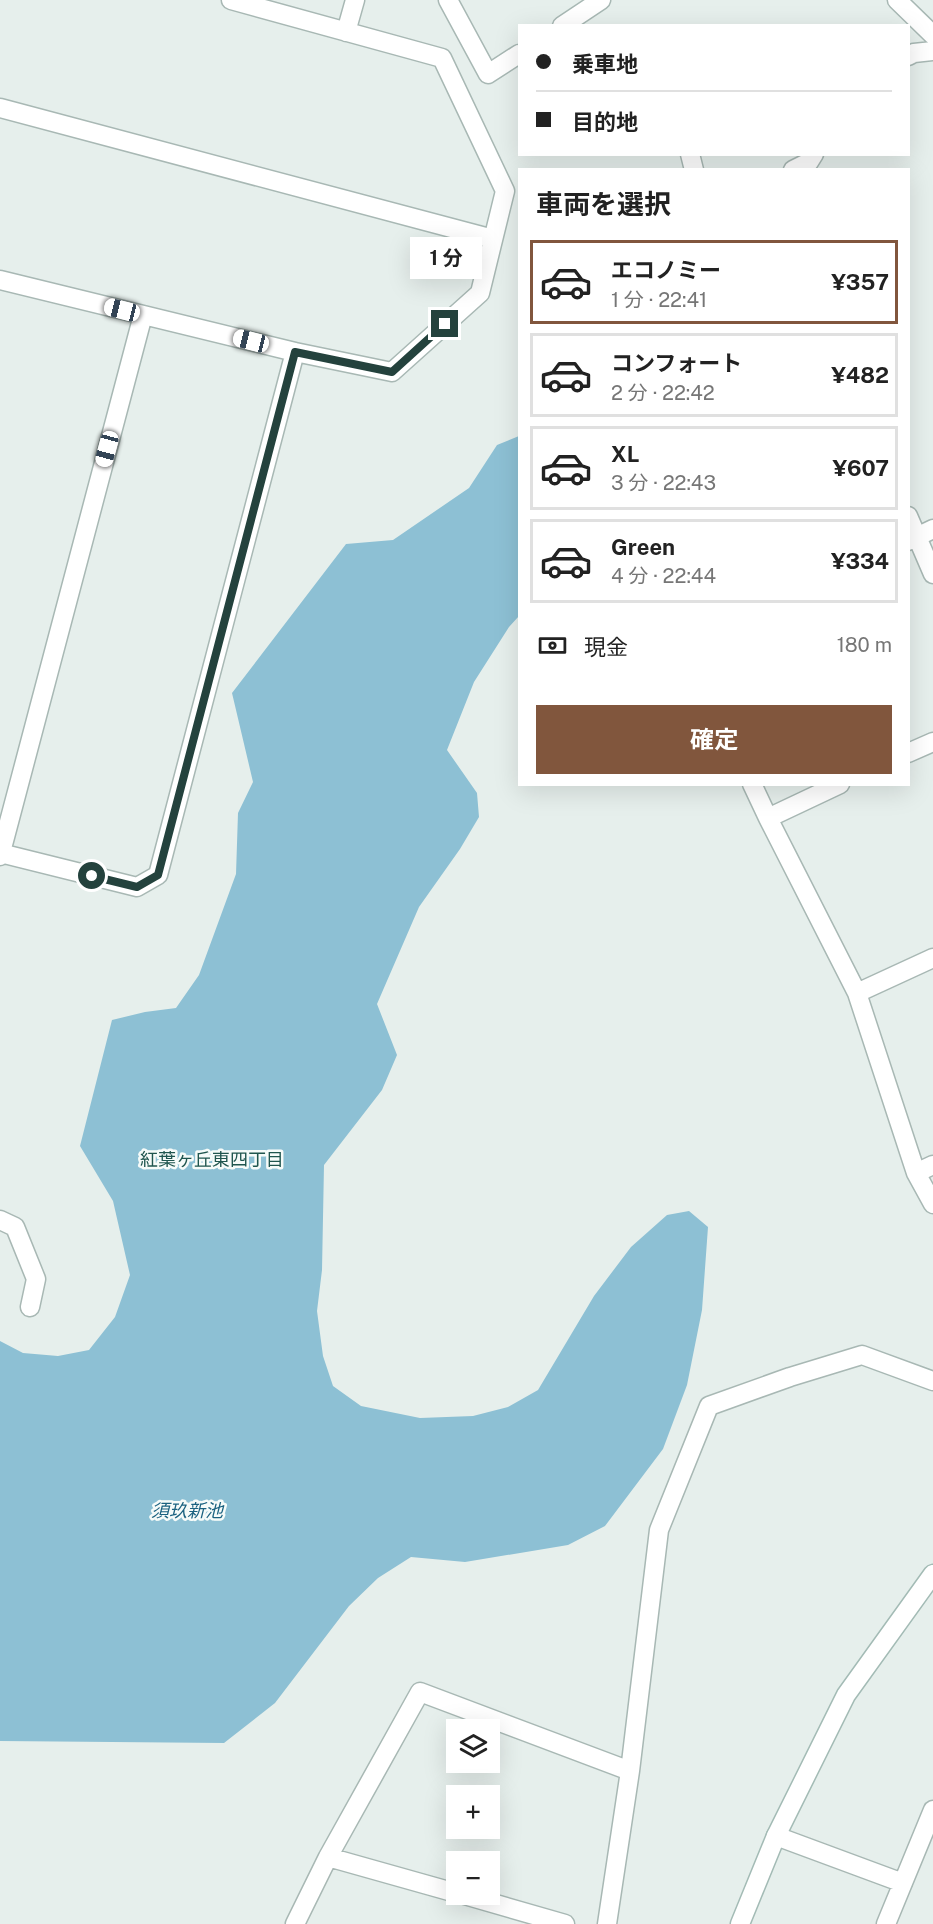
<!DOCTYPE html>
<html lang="ja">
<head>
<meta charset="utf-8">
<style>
	:root { --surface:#fff; --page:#f2f2f2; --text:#222; --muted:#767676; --line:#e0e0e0; --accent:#81563d }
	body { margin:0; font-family:"Public Sans","Noto Sans JP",sans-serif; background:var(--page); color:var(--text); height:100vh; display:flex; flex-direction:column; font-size:22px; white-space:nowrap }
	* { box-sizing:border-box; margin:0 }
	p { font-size:20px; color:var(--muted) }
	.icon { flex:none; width:33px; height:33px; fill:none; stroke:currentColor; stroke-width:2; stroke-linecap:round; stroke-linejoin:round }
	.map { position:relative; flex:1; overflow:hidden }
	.sheet { position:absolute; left:518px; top:168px; width:392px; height:618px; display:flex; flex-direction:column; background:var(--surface); border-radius:0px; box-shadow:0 6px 24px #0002 }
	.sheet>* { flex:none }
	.guide { position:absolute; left:518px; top:24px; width:392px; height:132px; border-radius:0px; box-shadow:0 6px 24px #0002; display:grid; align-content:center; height:132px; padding:0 18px; background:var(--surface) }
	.tools { position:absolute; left:446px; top:1719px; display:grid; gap:12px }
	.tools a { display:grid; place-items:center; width:54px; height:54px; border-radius:0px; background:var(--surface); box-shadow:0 6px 24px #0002; font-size:30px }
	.end { position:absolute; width:27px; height:27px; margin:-14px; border:8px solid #24423d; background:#fff; box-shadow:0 0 0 3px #fff }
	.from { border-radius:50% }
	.bubble { position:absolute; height:42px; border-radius:0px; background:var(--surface); box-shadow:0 6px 24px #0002; font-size:20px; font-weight:700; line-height:42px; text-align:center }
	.car { position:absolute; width:18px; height:36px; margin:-18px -9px; border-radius:8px; box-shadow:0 0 4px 2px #0007; background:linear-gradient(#fff 24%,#345 0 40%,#fff 0 76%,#345 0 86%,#fff 0) }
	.guide b { display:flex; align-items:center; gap:21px; height:57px; font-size:22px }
	.guide b+b { border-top:2px solid var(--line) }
	.guide i { width:15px; height:15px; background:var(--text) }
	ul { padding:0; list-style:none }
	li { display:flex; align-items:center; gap:18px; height:84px; margin:0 12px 9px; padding:0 6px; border:3px solid var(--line); border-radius:0px }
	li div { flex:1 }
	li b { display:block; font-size:22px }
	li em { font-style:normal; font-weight:700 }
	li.selected { border-color:var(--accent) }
	li>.icon { width:54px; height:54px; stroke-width:1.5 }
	h2 { padding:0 18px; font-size:27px; line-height:72px }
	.pay { display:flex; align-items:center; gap:15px; height:66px; padding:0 18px; font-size:22px }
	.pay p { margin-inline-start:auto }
	.cta { display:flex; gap:12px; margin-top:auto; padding:12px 18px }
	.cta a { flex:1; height:69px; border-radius:0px; background:var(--accent); color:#fff; font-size:24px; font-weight:700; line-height:69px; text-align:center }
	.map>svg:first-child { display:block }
	.water { fill:#8dc0d4 }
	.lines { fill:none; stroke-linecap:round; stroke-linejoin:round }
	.street-casing { stroke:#a8b8b4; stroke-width:21 }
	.secondary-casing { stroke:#a3bbb5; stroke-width:21 }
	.street { stroke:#fff; stroke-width:18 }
	.secondary { stroke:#fff; stroke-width:18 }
	.route { stroke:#24423d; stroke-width:8 }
	.labels { text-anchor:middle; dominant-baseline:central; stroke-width:5; stroke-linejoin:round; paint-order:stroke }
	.neighbourhood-label { font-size:18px; fill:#1f554e; stroke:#f6fbf9 }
	.water-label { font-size:18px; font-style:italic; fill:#1b6280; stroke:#f6fbf9 }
</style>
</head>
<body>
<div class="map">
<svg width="933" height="1924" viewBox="0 0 933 1924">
	<rect width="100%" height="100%" fill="#e6efec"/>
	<path class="water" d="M519,436v180l-10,11 -35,55 -27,68 30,43 2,24 -19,32 -41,58 -42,97 20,51 -15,35 -58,75 -2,105 -5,41 6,45 10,30 28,20 59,12 53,-2 35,-9 30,-17 56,-94 37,-49 36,-32 22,-4 19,16 -6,83 -15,75 -24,64 -58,77 -37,19 -103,17 -54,-5 -33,21 -29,28 -74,97 -51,40 -224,-2v-400l23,12 35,3 31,-6 26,-33 15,-42 -17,-74 -33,-55 32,-126 33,-8 31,-4 23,-33 37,-101 2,-61 15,-31 -21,-89 114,-149 47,-4 76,-52 28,-43z"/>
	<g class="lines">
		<defs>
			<path id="street" d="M231,0l211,58 63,133 -25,102 -88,79 -97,-20
				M448,0l40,74 31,-20
				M897,0l36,35
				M562,26l39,-26
				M346,32l9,-32
				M908,56l6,-3 19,-2
				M0,108l493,131
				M690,154l4,16
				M793,170l16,-8 5,-8
				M0,280l295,72 -137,523 -21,12 -137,-34
				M908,516l25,58
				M908,541l25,-12
				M908,753l25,-11
				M752,784l16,34
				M840,784l-72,34 89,175 59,180 17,31
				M0,856l143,-541
				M857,993l76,-35
				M916,1173l17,-8
				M0,1220l15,7 21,52 -6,28
				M776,1836l127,47
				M328,1857l128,36
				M461,1894l104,30
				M295,1924l33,-67 92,-165 210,79
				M607,1924l23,-153 29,-241 50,-124 81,-29 72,-22 71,26
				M886,1924l47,-114"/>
			<path id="secondary" d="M740,1924l36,-88 70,-141 87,-121"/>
		</defs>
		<use href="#street" class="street-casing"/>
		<use href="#secondary" class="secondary-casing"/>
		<use href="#street" class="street"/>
		<use href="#secondary" class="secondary"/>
	</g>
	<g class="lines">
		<path class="route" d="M92,876l45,11 21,-12 137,-523 97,20 53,-48"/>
	</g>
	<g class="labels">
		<g class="neighbourhood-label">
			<text x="212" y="1159">紅葉ヶ丘東四丁目</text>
		</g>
		<g class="water-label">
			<text x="187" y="1510">須玖新池</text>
		</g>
	</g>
</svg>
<div class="tools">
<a><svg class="icon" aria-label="layers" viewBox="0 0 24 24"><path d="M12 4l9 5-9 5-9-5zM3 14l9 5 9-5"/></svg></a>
<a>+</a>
<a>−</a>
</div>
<i class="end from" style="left:92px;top:876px"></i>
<i class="end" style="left:445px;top:324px"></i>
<div class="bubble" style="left:410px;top:237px;width:72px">1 分</div>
<i class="car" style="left:122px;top:310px;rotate:284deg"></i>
<i class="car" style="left:251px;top:341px;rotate:284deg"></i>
<i class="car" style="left:107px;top:449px;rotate:195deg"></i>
<div class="guide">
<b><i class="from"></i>乗車地</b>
<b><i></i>目的地</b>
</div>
<section class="sheet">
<h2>車両を選択</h2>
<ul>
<li class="selected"><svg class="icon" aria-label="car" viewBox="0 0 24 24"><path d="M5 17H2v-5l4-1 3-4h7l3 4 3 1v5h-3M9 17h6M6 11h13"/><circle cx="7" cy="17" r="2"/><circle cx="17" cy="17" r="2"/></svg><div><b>エコノミー</b><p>1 分 · 22:41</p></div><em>¥357</em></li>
<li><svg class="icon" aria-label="car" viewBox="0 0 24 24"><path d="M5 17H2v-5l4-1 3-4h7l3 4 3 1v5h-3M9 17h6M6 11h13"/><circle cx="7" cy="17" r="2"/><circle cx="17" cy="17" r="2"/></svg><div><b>コンフォート</b><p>2 分 · 22:42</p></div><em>¥482</em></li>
<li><svg class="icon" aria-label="car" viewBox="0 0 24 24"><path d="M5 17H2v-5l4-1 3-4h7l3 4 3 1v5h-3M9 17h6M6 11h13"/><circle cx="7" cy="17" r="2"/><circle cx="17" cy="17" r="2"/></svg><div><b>XL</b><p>3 分 · 22:43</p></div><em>¥607</em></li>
<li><svg class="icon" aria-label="car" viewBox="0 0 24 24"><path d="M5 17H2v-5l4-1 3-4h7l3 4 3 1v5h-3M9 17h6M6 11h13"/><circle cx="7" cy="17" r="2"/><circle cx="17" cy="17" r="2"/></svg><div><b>Green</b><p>4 分 · 22:44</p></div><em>¥334</em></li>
</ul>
<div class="pay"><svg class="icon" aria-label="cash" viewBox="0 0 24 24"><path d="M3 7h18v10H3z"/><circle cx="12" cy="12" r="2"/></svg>現金<p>180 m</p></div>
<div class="cta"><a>確定</a></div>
</section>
</div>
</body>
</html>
